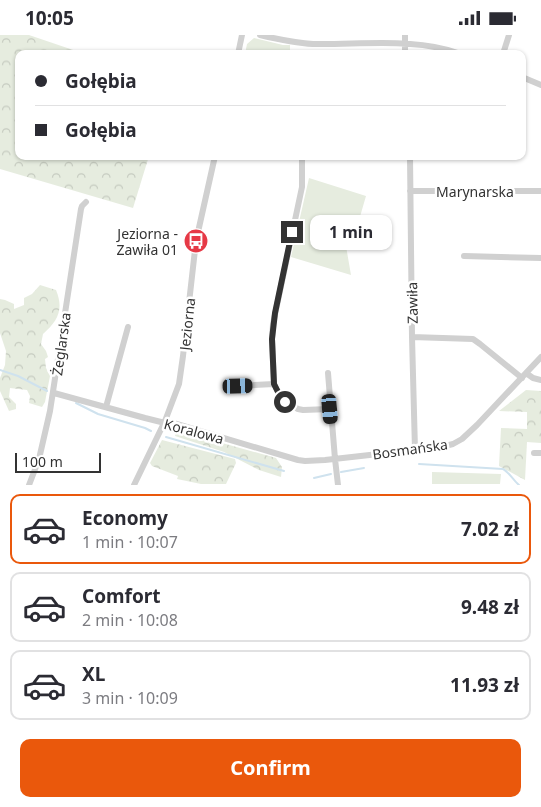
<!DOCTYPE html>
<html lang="en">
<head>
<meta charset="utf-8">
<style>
	:root { --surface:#fff; --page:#f7f7f7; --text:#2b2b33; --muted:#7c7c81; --line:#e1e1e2; --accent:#ea580c }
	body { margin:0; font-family:"Noto Sans",sans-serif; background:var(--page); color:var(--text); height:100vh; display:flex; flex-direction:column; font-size:19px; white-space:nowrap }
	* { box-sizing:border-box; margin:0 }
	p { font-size:16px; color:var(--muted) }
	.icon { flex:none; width:28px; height:28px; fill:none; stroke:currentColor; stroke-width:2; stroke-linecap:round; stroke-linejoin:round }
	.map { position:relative; height:450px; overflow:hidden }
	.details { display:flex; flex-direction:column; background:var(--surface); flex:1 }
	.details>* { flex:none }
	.hud { position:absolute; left:15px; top:15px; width:511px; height:110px; border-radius:10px; box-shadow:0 1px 4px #0004; display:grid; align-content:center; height:110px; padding:0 20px; background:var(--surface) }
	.scale { position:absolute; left:15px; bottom:12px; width:86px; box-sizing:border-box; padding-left:5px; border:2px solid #333; border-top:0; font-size:14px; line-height:18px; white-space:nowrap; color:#333; -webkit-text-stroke:4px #fff; paint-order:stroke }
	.end { position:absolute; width:22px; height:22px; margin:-11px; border:6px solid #333; background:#fff; box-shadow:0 0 0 2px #fff }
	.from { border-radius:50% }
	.bubble { position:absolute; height:35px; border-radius:10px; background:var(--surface); box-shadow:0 1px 4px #0004; font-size:16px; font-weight:700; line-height:35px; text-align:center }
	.car { position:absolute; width:15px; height:30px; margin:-15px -8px; border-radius:6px; box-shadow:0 0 4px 1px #0007; background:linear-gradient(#222 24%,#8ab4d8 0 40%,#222 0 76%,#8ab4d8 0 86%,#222 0) }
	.hud b { display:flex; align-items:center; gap:18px; height:48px; font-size:19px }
	.hud b+b { border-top:1px solid var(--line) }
	.hud i { width:12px; height:12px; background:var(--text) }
	ul { padding:9px 0 0; list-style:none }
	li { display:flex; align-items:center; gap:15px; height:70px; margin:0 10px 8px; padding:0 10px; border:2px solid var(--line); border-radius:10px }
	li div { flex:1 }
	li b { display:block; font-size:19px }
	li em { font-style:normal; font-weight:700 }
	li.on { border-color:var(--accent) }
	li>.icon { width:45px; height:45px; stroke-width:1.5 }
	.cta { display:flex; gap:10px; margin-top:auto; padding:10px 20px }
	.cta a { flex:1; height:58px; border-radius:10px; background:var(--accent); color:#fff; font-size:20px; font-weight:700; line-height:58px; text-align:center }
	.status { display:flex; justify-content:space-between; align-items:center; height:35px; padding:0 25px; background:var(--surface); direction:ltr }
	.status svg { height:14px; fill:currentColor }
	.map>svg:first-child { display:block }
	.grass { fill:#e6ecdf }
	.forest { fill:url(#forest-crowns) }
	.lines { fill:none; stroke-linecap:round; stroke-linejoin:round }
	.stream { stroke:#cfe2ee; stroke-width:2 }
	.minor { stroke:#d0d0d0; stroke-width:6 }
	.route { stroke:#333; stroke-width:6 }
	.labels { text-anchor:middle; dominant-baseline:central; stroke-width:5; stroke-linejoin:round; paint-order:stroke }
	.street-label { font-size:14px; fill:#333; stroke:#fff }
	.poi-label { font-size:14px; fill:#333; stroke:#fff; text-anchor:end }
</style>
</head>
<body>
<div class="status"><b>10:05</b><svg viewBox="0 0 49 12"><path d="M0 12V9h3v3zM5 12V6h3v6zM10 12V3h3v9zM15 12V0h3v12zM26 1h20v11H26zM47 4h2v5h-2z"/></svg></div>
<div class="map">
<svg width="541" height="450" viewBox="0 0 541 450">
	<defs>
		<pattern id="forest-crowns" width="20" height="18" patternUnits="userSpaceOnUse" patternTransform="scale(1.25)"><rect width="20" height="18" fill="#e6ecdf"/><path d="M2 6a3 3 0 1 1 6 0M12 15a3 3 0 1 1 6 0" fill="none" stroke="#c6cbc0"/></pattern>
	</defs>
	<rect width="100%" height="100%" fill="#fff"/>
	<path class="grass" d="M254,3l29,7h7v9h-45l2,-10z
		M309,143l57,18 -9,31 -15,-4 9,52 -60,-18z
		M432,437l69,2 -1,10h-68z"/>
	<path class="forest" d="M0,0h29l56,19h-66v102h130l-16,52 -133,-39z
		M40,250l16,5c8,19 2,31 -13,44l-2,10 5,7 2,6 -3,2 1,9 4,8 -5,26 -3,5 -13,-4 1,-7 -3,-6 -17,-2 -1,9 7,7v5l-7,2 -9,-20v-13l5,-13 1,-14 -6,-18v-34l5,1 9,4v5l10,-4v-7l8,-4z
		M526,355l15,1v52l-14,-1 -2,38 -26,-14 2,-38 26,1v-17l-28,-1z
		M176,395l100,28 6,9 -1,10 -22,-7 -35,-18 -49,-16z
		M162,405l73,19 1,4 -10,21h-25l-24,-5 1,-3 -26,-10 -2,-3z"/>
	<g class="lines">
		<path class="stream" d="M0,335l18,6 29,15
			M76,368l22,11 47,14 6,3
			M166,402l118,34
			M419,429l84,5c6,3 10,11 16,16
			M341,437l23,-4
			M314,443l17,-4"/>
		<path class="minor" d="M260,0c17,4 35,8 53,9 47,1 103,-7 148,10
			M405,0v19
			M238,19l4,-19
			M503,19l6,-19
			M522,42l19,8
			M302,121v31l-29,137 -1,15 2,45 4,8 7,10 13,7 5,1 27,-1
			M410,121l2,181 3,113
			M410,156h131
			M464,221l77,2
			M412,302l61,2 7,5 42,34
			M328,338l7,86 3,26
			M526,338l7,5 8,2
			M238,351l36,-2
			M54,358l91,25 16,4h9l128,38 7,1 20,-1 116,-13 12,-3 9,-5 15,-14 64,-68
			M106,372l22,-80
			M534,418h7
			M29,450l10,-26 11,-48 31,-202 1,-3 4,-4
			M134,450l31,-64 14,-37 4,-28 13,-115 19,-85"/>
	</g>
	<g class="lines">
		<path class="route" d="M285,367l-7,-10 -4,-8 -2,-45 3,-26 17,-81"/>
	</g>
	<defs>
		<symbol id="bus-disc" viewBox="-11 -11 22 22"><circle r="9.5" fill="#e63946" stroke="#fff"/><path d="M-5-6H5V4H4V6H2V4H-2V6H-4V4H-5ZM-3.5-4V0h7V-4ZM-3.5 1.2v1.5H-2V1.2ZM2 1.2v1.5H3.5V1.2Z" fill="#fff"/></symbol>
	</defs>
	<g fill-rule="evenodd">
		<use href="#bus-disc" x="182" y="192" width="28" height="28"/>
	</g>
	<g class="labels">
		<g class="street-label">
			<text x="475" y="156">Marynarska</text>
			<text transform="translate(412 268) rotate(-91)">Zawiła</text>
			<text transform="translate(187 289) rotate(-84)">Jeziorna</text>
			<text transform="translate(61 309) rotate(-82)">Żeglarska</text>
			<text transform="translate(194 396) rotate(15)">Koralowa</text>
			<text transform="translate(410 414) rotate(-8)">Bosmańska</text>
		</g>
		<g class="poi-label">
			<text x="178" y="198">Jeziorna -<tspan x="178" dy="16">Zawiła 01</tspan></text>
		</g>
	</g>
</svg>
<div class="scale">100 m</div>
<i class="end from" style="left:285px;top:367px"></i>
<i class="end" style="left:292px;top:197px"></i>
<div class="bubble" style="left:310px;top:180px;width:82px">1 min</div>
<i class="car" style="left:238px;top:351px;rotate:88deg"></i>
<i class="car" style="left:330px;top:374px;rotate:175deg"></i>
<div class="hud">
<b><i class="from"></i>Gołębia</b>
<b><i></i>Gołębia</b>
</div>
</div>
<section class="details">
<ul>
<li class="on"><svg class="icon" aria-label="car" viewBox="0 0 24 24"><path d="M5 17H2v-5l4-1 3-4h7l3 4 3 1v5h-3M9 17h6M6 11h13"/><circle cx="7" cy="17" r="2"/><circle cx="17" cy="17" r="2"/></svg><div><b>Economy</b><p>1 min · 10:07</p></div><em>7.02 zł</em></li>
<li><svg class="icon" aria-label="car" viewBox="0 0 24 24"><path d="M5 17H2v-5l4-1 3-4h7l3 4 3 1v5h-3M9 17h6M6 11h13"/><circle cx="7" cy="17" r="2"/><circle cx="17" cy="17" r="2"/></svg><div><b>Comfort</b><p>2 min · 10:08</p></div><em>9.48 zł</em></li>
<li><svg class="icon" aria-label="car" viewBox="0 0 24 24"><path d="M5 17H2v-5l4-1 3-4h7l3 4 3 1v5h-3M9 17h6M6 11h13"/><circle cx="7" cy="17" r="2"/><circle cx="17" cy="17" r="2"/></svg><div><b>XL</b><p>3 min · 10:09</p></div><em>11.93 zł</em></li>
</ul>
<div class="cta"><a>Confirm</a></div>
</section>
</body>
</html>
